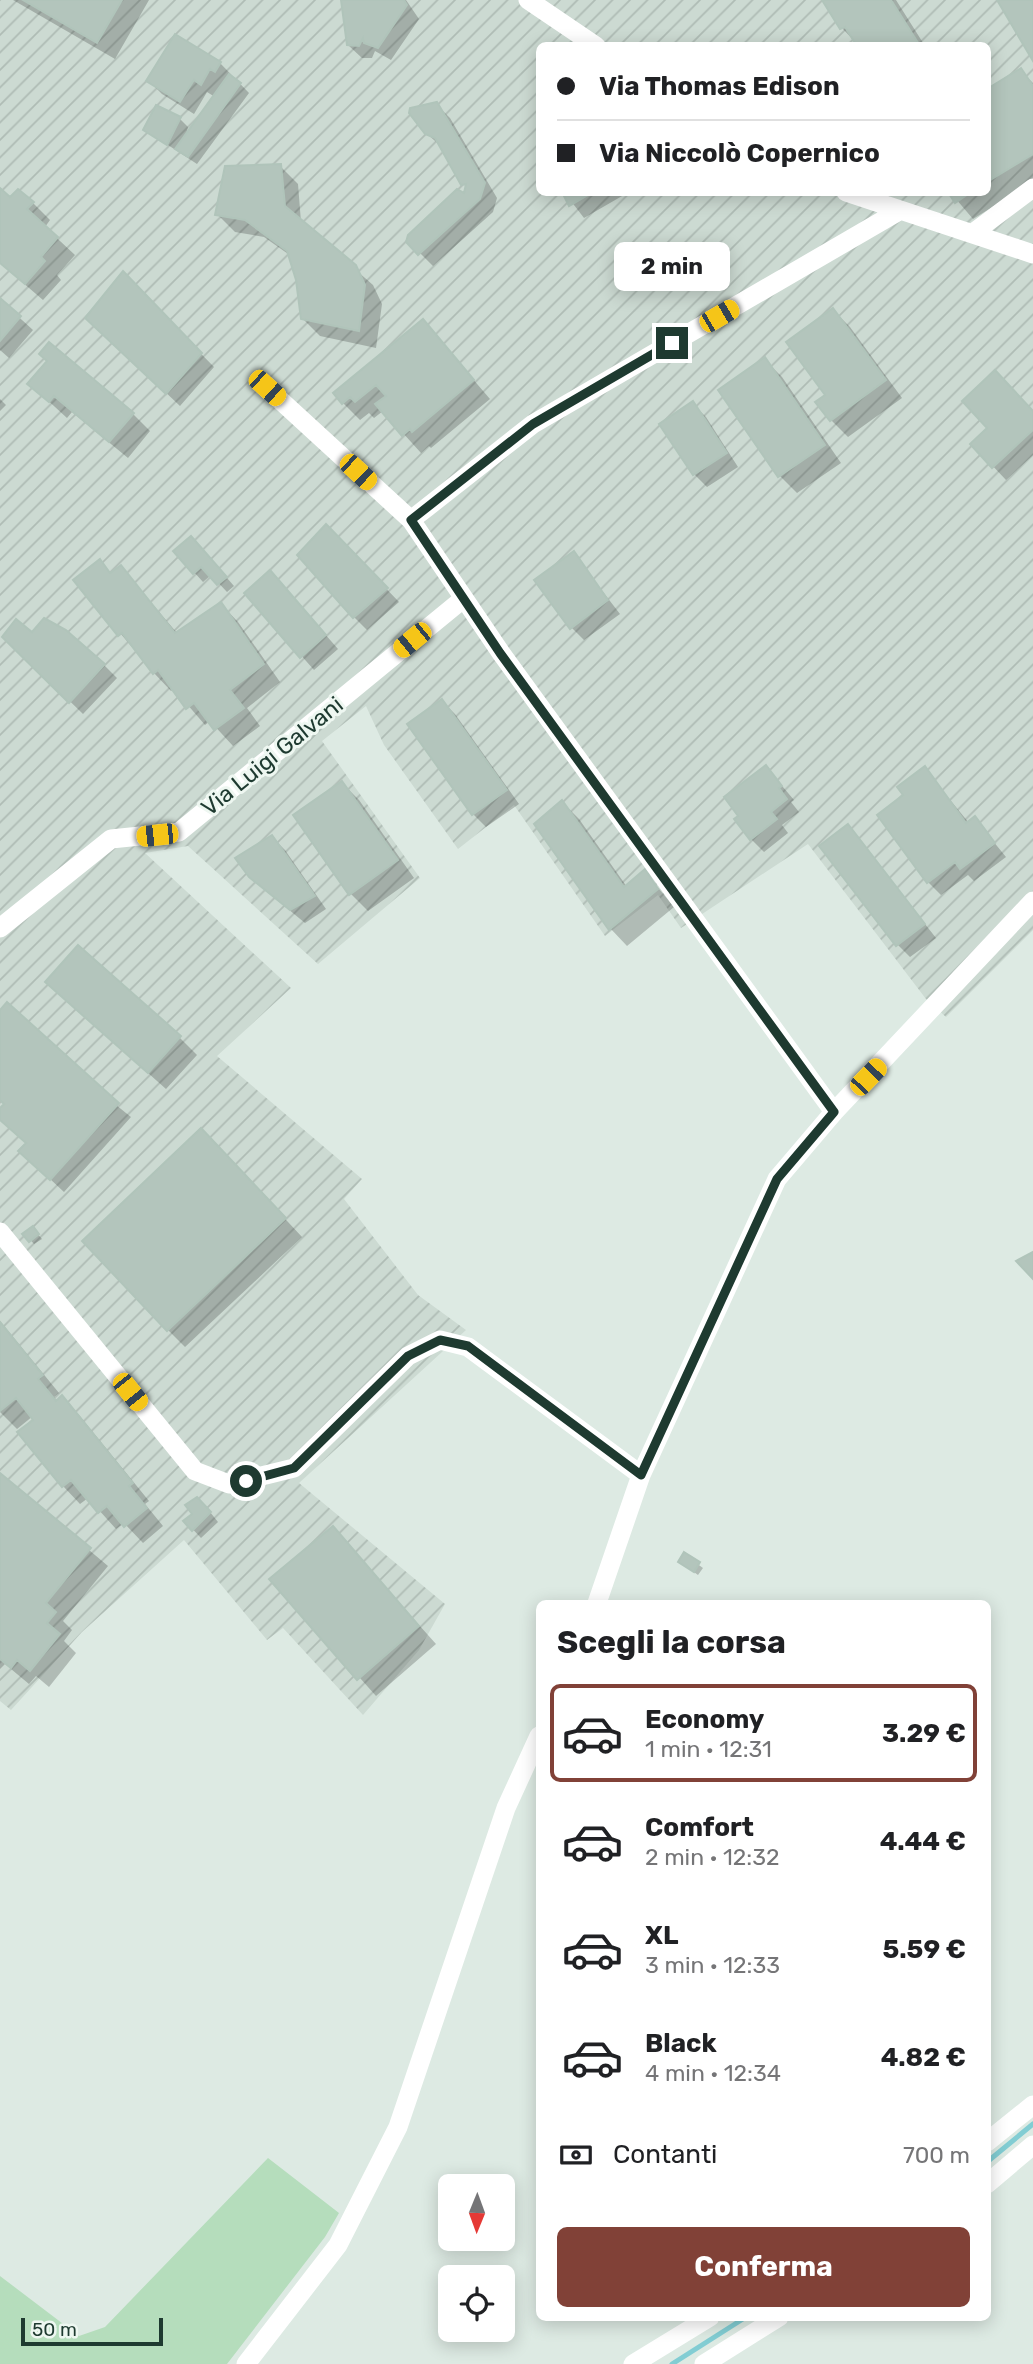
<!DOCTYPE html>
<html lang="it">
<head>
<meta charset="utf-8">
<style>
	:root { --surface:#fff; --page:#f2f2f2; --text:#202124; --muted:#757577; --line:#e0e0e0; --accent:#814137 }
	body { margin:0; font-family:Rubik,sans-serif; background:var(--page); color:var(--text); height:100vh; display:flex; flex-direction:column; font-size:26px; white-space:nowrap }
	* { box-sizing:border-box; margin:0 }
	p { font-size:23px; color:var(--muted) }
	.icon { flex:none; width:38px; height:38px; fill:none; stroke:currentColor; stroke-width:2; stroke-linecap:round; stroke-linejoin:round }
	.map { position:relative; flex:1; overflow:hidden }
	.side { position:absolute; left:536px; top:1600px; width:455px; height:721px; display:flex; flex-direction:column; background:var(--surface); border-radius:10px; box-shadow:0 4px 18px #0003 }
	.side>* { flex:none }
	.guide { position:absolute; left:536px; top:42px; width:455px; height:154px; border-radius:10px; box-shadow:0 4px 18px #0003; display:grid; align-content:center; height:154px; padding:0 21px; background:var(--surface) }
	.needle { width:46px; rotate:181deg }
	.fabs { position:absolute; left:438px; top:2174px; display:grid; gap:14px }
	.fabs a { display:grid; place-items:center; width:77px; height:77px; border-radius:10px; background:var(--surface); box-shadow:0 4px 18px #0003; font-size:35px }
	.scale { position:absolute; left:21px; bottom:18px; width:142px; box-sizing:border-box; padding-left:7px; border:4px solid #1e3a30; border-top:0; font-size:19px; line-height:24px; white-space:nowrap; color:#1e3a30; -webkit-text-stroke:5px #eef7f1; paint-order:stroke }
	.end { position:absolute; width:32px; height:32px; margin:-16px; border:9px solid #1e3a30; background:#fff; box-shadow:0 0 0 4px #fff }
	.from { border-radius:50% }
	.bubble { position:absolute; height:49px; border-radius:10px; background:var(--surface); box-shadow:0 4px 18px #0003; font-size:23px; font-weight:700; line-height:49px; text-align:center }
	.car { position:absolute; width:21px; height:42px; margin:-21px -10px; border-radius:9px; box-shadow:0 0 5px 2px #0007; background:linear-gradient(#f5c518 24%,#345 0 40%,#f5c518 0 76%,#345 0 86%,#f5c518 0) }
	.guide b { display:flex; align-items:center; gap:24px; height:66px; font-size:26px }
	.guide b+b { border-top:2px solid var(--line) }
	.guide i { width:18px; height:18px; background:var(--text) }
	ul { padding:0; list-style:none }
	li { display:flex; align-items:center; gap:21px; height:98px; margin:0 14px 10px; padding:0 7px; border:4px solid transparent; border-radius:10px }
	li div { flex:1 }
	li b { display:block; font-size:26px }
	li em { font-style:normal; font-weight:700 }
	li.on { border-color:var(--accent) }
	li>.icon { width:63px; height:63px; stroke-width:1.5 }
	h2 { padding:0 21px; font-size:32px; line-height:84px }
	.pay { display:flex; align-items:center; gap:18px; height:77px; padding:0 21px; font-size:26px }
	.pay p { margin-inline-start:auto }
	.primary-button { display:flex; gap:14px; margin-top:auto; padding:14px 21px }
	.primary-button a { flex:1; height:80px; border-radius:10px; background:var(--accent); color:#fff; font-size:28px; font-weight:700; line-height:80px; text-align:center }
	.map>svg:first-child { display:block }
	.industrial { fill:url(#industrial-furrows); fill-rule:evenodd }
	.grass { fill:#b5ddbc }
	.shadow { fill:#0003 }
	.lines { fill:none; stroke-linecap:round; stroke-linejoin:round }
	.stream { stroke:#82cdd3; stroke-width:5 }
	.building { fill:#b3c5bc; stroke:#b0c4ba; stroke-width:2 }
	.minor { stroke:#fff; stroke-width:19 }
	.route { stroke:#1e3a30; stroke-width:9 }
	.labels { text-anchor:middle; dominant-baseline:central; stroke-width:6; stroke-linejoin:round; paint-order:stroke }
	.street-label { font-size:23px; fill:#1e3a30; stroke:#eef7f1 }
</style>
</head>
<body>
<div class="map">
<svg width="1033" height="2364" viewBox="0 0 1033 2364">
	<defs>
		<pattern id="industrial-furrows" width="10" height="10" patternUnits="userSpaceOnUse" patternTransform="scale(1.75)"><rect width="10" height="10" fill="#ccdad2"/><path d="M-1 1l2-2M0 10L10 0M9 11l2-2" fill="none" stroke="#afbcb5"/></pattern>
	</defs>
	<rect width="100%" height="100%" fill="#ddeae3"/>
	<path class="industrial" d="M0,0h1033v930l-87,87 -20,-18 -118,-155 -127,84 -23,-33 -53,41 -91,-131 -56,44 -74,-104 -18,-39 -44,35 98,137 -102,86 -130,-118 -43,7 146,135 -74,68 145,123 -18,20 74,96 48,35 -167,153 146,121 -26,46 -56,65 -80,-87 -16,12 -83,-100 -102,92 -71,78 -11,-9zM539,46h448v146h-448z"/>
	<path class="grass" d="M268,2158l71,55 -14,24 -98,127h-227v-88l79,60 26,-9z"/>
	<path class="shadow" d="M13,0h136l-34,59z
		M343,0h63l13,19 -28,41 -16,-9 -3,7h-10l-14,-13z
		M824,0h72l29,46h-66l-17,-18z
		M220,63l29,30 -52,71 -52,-34 35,-11 8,8 -3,12 30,-42 -8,-5 -13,22 -32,-20 -13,-13z
		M1020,70l13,13v99l-60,37 -23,-27h37v-101z
		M436,104l14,14 47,80 -4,14 -60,54 -25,-25 58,-45 1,-8 -24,-40 -17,-15z
		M280,166l18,18 3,38 72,63 9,19 -6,44 -56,-12 -18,-18 -4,-38 -7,-24 -27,-19 -29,-5 -18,-18z
		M0,190l11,10 22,3 17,17 -5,7 30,28 -18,20 4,5 -18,20 -43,-37z
		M564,192h65l-45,26z
		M123,274l91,93 -34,39 -79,-75z
		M0,300l33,30 -24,28 -9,-8z
		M833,310l17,17 52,71 -54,39 -17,-17z
		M423,321l67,78 -59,49 -2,-2 -8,7 -38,-42 -9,7 -5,-5 -9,7 -17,-17z
		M765,360l17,17 59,86 -44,30 -17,-17 -59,-86z
		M30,384l103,30 17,17 -22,27 -56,-46 -5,6z
		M0,399l6,6 -6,6z
		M693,404l13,13 32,50 -31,20 -13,-13 -33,-49z
		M1033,412v43l-27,25 -34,-36z
		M326,526l73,76 -32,28 -13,-13z
		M199,546l35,40 -7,6 -16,-17 -8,7 -28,-31z
		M573,553l47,61 -36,26 -13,-13z
		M100,562l12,12 9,-7 56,66 44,-29 17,18 42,60 -33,26 13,18 -27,20 -23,-25 -5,4 -31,-36 -3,2 -17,-18 -79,-93z
		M283,586l55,63 -24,21 -68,-77z
		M32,635l72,30 13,13 -34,36 -79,-77z
		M442,701l13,13 64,90 -33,23 -13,-13z
		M766,767l28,33 -3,2 8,10 -17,13 6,8 -24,19 -13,-13z
		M924,768l45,55 6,-4 31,38 -32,24 -6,-6 -27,20 -13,-13 -22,-86z
		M342,783l17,17 55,78 -46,33 -18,-18z
		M562,802l17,17 48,68 18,-15 29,35 -47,39 -17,-18z
		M848,826l88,112 -26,19 -13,-13z
		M272,837l13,13 41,59 -21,14 -40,-33z
		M65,999l114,38 18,18 -31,34z
		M0,1012l131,105 -67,75 -30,-28 -7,-20 -27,-26v-8l6,-6 -6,-5z
		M219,1148l83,89 -117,110 -17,-17z
		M36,1232l6,7 -8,5 -9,-10z
		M0,1321l59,72 -5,4 4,5 4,-4 17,17 70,86 -4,3 18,22 -20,17 -19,-20 -8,6 -28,-31 -8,6 -17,-18 -43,-53 16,-13 -3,-4 -16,13 -17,-17z
		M0,1475l108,91 -45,55 9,9 -8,11 12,12 -27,34 -13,-11 -7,8 -24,-20 -5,5z
		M206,1507l12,15 -17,16 -16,-17z
		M333,1529l103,115 -60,52 -104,-117z
		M685,1555l18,13 -5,7 -18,-13z"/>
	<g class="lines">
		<path class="stream" d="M987,2162l46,-38
			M672,2364l74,-47"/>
	</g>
	<path class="building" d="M23,0h99l-25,43z
		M341,0h63l3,5 -29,43 -14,-5 -1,-5 -4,8 -12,-1z
		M822,0h69l29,46h-63l-12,-19 -5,2z
		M997,0h36v61z
		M175,34l46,28 -6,10 -5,-3 -9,16 -7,-5 -14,22 -34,-21z
		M1021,68l12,18v68l-46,28v-93z
		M229,74l12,9 -53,74 -13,-8z
		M437,102l48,81 -5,16 -62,56 -12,-13 2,-7 49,-46 7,4 2,-9 -5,1 -26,-47 -10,-4 -16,-21 1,-5z
		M156,105l25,12 -14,28 -24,-15z
		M281,164l4,42 71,59 9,20 -6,46 -58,-12 -5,-39 -9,-29 -42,-31 -30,-5 10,-49z
		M0,188l10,9 8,-8 16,13 -7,7 31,28 -17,20 4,4 -20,23 -25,-21z
		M562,192h31l-24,14z
		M948,192h23l-16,11z
		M123,271l79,82 -36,41 -81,-76z
		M0,298l21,18 -21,25z
		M833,308l53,72 -56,41 -15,-19 10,-7 -39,-53z
		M423,319l51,61 -62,52 -2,-3 -8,7 -27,-32 11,-8 -10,-11 -21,17 -5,-5 -8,7 -9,-11z
		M49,342l85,71 -25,29 -55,-46 -5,6 -22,-18 20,-23 -8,-7z
		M765,357l60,88 -47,32 -60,-87z
		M995,370l38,41v19l-41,38 -22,-24 17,-16 -25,-27z
		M693,401l34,52 -34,22 -34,-51z
		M326,524l62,64 -35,30 -56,-63z
		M191,536l36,41 -10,8 -16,-18 -8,7 -20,-23z
		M574,551l34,49 -38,29 -36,-49z
		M100,559l10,14 11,-8 54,68 46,-31 43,62 -34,26 14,18 -30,22 -20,-27 -8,6 -28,-39 -5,4 -31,-41 -4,3 -45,-56z
		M270,570l56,65 -26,23 -56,-65z
		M44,618l22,12 39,34 -36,39 -67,-66 14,-18 16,13z
		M442,699l65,91 -35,25 -65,-91z
		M766,765l16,21 -3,2 8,11 -16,13 6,7 -27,21 -16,-21 4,-3 -14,-19z
		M925,766l41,57 9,-7 20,27 -35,26 -5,-7 -28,21 -50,-68 26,-20 -6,-8z
		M342,781l56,79 -49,35 -56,-80z
		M562,800l62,87 21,-18 13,20 -49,41 -75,-106z
		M848,824l77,100 -29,22 -77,-100z
		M272,835l43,61 -25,14 -41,-33 -14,-19z
		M78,945l103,91 -33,37 -103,-91z
		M7,1002l112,101 -69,77 -32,-29 8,-8 -26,-23v-12l4,-4 -4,-4v-90z
		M201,1128l85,90 -119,113 -85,-90z
		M33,1226l6,8 -10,8 -7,-8z
		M1033,1252v27l-17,-18z
		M0,1322l43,53 -5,4 18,22 6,-6 71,88 -4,3 18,22 -23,19 -17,-21 -9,7 -27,-33 -9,7 -45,-55 16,-12 -17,-22 -16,13z
		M0,1473l91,75 -45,55 10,9 -9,11 13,11 -30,37 -13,-11 -6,8 -11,-9z
		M197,1497l14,15 -19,19 -9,-10 9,-7 -7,-9z
		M333,1526l86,100 -62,54 -88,-101z
		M684,1552l16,10 -6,10 -16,-10z"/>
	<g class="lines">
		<path class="minor" d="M528,0l68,46
			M846,192l187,62
			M973,233l60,-45
			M267,388l144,132 90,133 333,459
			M411,520l122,-96 366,-213
			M0,928l111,-89 68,-7 284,-233
			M0,1232l195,239 34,13 65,-16 114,-112 32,-16 28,7 173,128
			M597,1603l44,-128 136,-296 57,-67 199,-211
			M987,2142l46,-37
			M987,2184l46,-39
			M246,2364l92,-119 60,-118 108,-319 33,-72
			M633,2364l77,-47
			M704,2364l75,-47"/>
	</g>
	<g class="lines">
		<path class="route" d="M246,1481l48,-13 114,-112 32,-16 28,6 173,129 136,-296 57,-67 -334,-459 -89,-133 122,-96 139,-81"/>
	</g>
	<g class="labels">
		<g class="street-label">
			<text transform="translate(272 756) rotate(-39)">Via Luigi Galvani</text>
		</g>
	</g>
</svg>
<div class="fabs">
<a><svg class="needle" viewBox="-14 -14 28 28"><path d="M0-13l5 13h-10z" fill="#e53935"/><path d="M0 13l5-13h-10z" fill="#757577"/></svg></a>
<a><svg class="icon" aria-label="locate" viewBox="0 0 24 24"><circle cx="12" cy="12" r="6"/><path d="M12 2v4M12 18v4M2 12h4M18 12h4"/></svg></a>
</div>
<div class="scale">50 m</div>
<i class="end from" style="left:246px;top:1481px"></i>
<i class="end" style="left:672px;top:343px"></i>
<div class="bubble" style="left:614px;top:242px;width:116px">2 min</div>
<i class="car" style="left:719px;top:316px;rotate:60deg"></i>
<i class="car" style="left:267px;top:388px;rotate:132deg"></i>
<i class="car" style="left:358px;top:472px;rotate:133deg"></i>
<i class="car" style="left:412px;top:640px;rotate:231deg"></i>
<i class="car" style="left:157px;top:835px;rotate:264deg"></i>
<i class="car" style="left:868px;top:1077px;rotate:44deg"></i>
<i class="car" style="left:130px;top:1392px;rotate:141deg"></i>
<div class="guide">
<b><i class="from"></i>Via Thomas Edison</b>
<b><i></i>Via Niccolò Copernico</b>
</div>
<section class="side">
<h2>Scegli la corsa</h2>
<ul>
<li class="on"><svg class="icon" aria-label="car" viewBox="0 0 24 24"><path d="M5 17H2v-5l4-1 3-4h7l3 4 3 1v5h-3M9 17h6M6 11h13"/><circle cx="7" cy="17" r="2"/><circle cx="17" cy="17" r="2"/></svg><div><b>Economy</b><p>1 min · 12:31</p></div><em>3.29 €</em></li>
<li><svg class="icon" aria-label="car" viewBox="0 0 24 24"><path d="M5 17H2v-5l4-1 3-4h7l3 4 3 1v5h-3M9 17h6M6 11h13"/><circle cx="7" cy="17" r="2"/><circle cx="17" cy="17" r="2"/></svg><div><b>Comfort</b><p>2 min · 12:32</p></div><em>4.44 €</em></li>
<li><svg class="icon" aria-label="car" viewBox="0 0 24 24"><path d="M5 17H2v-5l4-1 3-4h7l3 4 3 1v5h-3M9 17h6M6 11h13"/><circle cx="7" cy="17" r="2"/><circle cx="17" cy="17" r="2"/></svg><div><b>XL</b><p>3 min · 12:33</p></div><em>5.59 €</em></li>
<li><svg class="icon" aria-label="car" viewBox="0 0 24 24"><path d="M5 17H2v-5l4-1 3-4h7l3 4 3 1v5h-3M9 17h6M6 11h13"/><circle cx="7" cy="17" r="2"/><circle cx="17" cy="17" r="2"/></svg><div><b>Black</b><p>4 min · 12:34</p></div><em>4.82 €</em></li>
</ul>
<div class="pay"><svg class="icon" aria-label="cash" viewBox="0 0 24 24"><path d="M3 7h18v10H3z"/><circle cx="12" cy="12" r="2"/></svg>Contanti<p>700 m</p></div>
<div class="primary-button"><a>Conferma</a></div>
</section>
</div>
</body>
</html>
